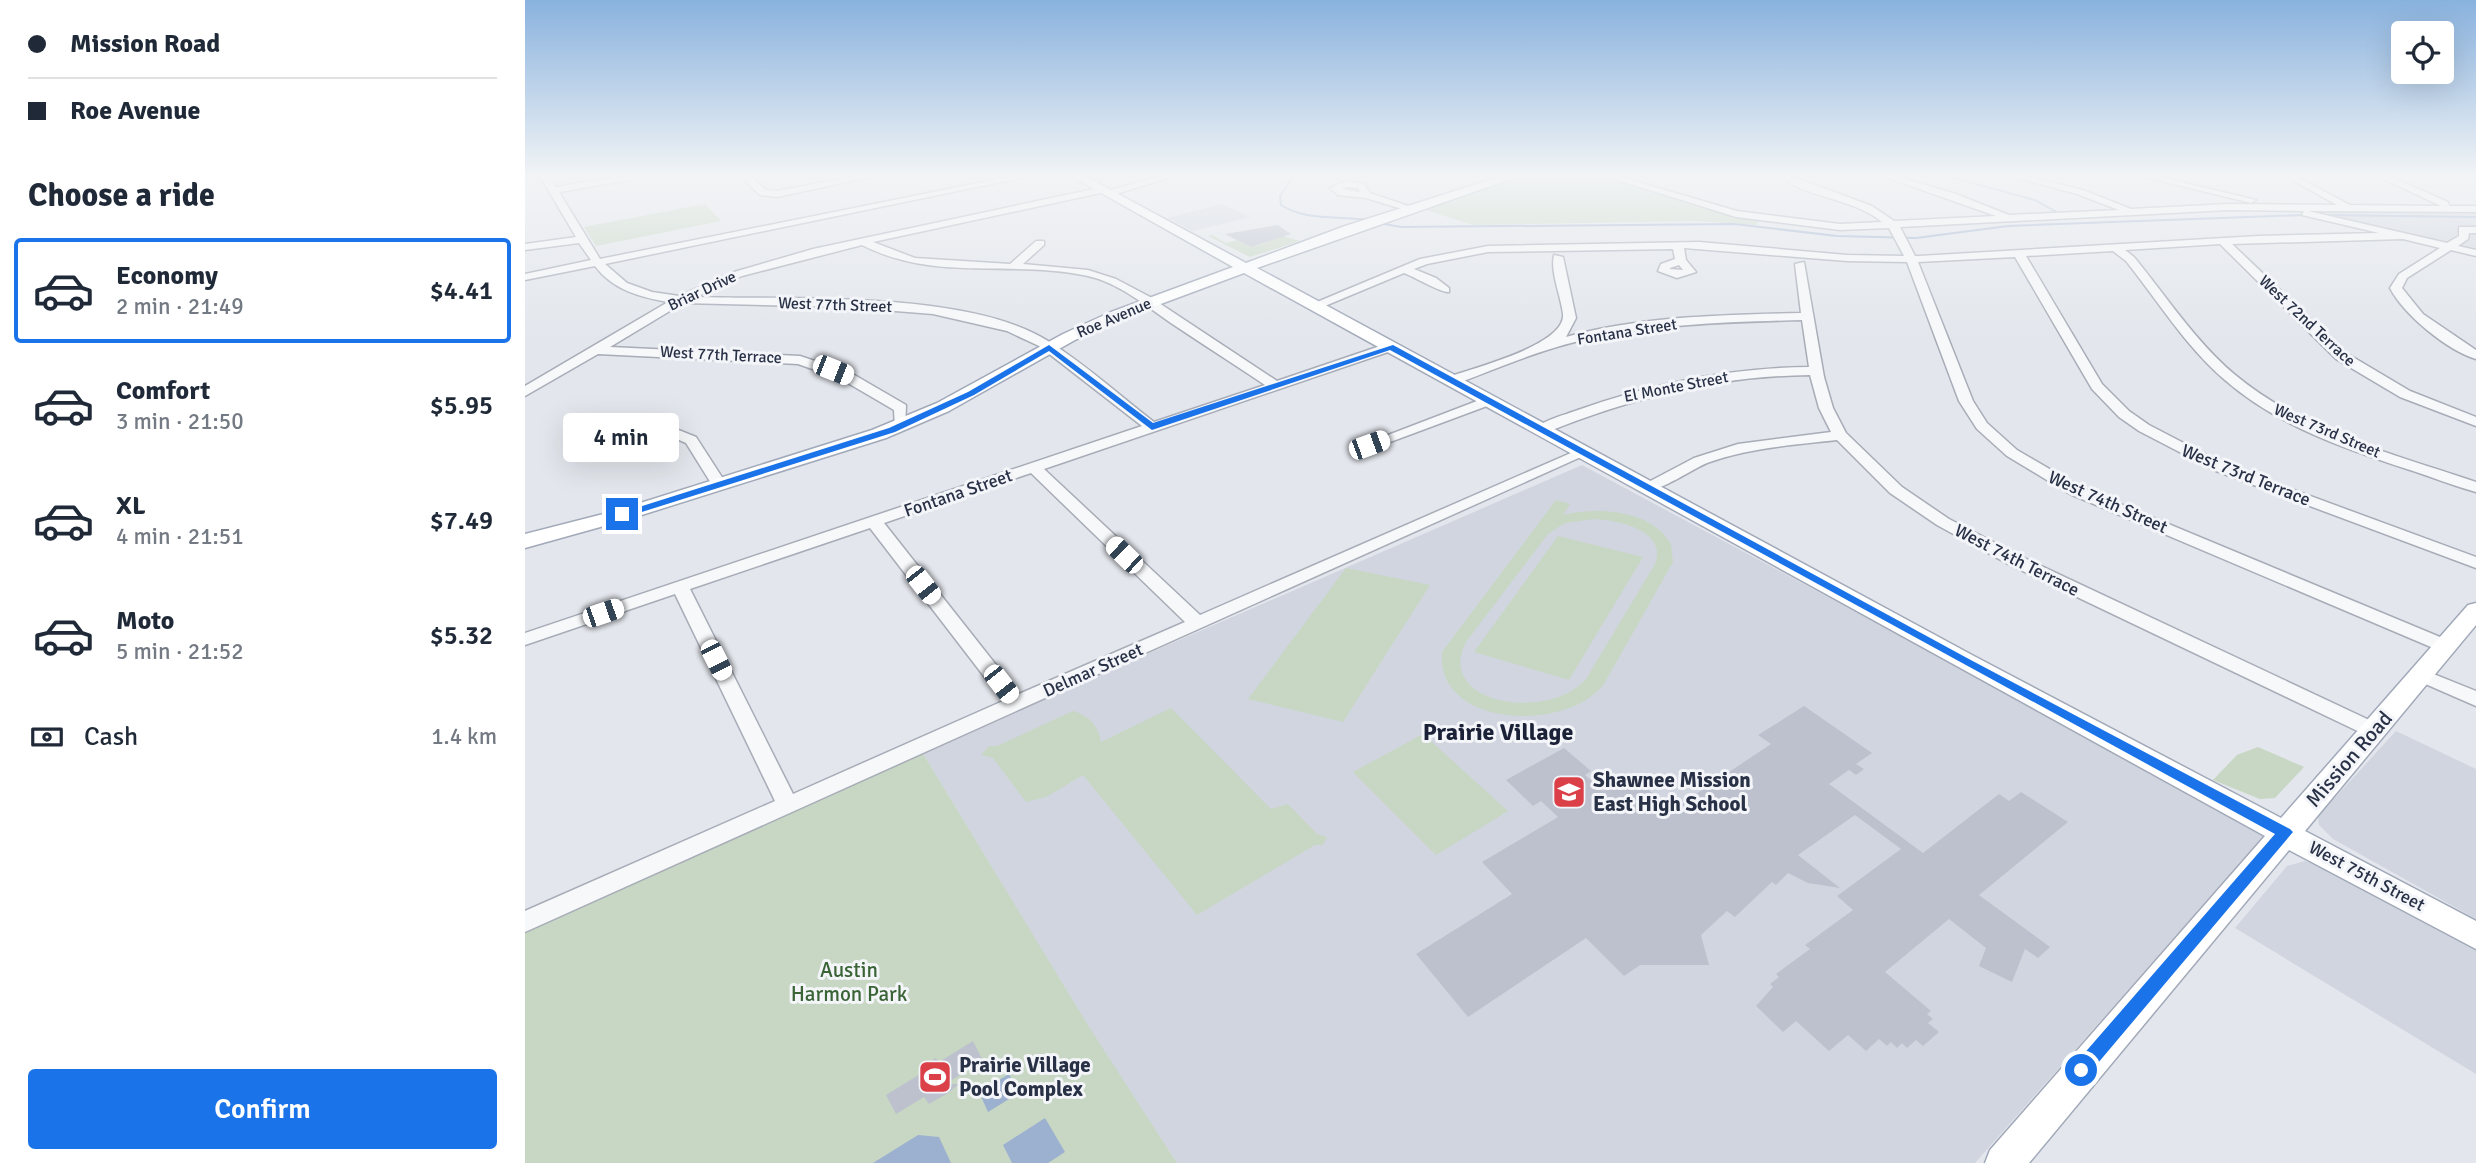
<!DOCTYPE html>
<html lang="en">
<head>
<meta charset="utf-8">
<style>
	:root { --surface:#fff; --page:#f2f2f3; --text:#1f2937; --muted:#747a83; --line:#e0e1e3; --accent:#1a73e8 }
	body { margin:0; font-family:Signika,sans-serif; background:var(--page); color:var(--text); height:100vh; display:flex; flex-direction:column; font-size:26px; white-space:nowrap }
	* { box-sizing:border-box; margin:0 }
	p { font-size:23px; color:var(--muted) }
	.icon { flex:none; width:38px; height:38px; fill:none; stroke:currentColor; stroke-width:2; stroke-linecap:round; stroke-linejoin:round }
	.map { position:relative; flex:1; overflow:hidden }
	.drawer { display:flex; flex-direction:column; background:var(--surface); width:525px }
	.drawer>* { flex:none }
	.banner { display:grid; align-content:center; height:154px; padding:0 28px; background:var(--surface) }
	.controls { position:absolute; left:1866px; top:21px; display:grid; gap:14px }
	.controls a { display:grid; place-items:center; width:63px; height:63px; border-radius:7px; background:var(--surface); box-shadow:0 7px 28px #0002; font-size:35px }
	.end { position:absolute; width:32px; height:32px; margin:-16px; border:9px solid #1a73e8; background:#fff; box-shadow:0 0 0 4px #fff }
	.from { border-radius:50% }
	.bubble { position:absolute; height:49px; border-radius:7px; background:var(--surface); box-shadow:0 7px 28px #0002; font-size:23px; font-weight:600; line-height:49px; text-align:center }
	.car { position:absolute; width:21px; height:42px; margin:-21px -10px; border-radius:9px; box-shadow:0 0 5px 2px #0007; background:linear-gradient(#fff 24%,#345 0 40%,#fff 0 76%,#345 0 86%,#fff 0) }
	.banner b { display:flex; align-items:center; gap:24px; height:66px; font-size:26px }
	.banner b+b { border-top:2px solid var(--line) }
	.banner i { width:18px; height:18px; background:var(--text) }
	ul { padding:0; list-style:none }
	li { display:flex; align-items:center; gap:21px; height:105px; margin:0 14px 10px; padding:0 14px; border:4px solid transparent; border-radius:7px }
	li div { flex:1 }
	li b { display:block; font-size:26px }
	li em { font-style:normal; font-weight:600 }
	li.on { border-color:var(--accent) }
	li>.icon { width:63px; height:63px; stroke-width:1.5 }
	h2 { padding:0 28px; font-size:32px; line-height:84px }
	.pay { display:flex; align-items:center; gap:18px; height:77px; padding:0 28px; font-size:26px }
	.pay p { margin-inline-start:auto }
	.cta { display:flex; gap:14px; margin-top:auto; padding:14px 28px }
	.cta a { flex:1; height:80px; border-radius:7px; background:var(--accent); color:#fff; font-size:28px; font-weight:600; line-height:80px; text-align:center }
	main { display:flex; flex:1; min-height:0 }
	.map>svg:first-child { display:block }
	.built { fill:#d1d5df }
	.green { fill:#c7d7c4; fill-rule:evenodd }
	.water { fill:#9cb0cf }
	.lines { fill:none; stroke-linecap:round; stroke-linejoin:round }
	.stream { stroke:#9cb0cf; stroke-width:2 }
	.building { fill:#bdc1cd }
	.minor-casing { stroke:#a7acb7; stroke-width:3 }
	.major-casing { stroke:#a1a9b9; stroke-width:3 }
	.minor { fill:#f7f8fa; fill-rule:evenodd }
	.major { fill:#fff; fill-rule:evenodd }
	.route { fill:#1a73e8 }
	.labels { text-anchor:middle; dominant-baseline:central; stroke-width:6; stroke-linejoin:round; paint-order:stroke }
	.far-street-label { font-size:16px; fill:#293147; stroke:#f3f5f9 }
	.street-label { font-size:18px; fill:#293147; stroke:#f3f5f9 }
	.near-street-label { font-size:21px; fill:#293147; stroke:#f3f5f9 }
	.near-poi-label { font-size:21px; font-weight:bold; fill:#293147; stroke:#f3f5f9; text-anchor:start }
	.near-park-label { font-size:21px; fill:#3a6435; stroke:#f3f5f9 }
	.district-label { font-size:24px; font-weight:bold; fill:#1b2238; stroke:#f3f5f9 }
</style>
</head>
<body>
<main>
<section class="drawer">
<div class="banner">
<b><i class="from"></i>Mission Road</b>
<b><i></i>Roe Avenue</b>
</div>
<h2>Choose a ride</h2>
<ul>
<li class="on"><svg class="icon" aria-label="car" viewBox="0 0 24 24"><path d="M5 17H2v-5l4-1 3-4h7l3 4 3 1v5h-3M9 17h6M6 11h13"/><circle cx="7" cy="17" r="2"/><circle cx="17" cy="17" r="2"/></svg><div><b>Economy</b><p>2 min · 21:49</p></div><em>$4.41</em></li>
<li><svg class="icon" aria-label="car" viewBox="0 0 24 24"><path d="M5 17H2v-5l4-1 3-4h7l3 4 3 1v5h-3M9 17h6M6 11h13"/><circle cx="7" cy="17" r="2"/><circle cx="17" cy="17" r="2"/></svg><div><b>Comfort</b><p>3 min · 21:50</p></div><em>$5.95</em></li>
<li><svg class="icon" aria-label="car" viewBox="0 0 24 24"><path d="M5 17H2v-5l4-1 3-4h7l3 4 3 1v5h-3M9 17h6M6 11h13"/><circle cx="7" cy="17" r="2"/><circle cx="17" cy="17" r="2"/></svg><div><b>XL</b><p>4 min · 21:51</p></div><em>$7.49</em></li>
<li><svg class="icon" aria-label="car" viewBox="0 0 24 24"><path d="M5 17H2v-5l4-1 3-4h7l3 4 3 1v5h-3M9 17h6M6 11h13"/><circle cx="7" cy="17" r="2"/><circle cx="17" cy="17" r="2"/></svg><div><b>Moto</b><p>5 min · 21:52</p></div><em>$5.32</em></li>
</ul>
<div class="pay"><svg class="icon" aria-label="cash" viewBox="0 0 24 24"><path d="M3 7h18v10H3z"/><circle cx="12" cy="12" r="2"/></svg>Cash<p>1.4 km</p></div>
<div class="cta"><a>Confirm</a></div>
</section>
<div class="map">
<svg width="1951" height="1163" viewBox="0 0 1951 1163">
	<rect width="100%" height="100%" fill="#e3e6ec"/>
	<path class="built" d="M697,204l28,13 -57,14 -26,-13z
		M1779,211h172v40z
		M1057,465l685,368 -292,330h-798l-85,-130 -170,-281z
		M1871,731l80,38v150l-143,-80 -14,-14 -1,-9z
		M1780,861l27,10 144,79v124l-241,-146 52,-62z"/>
	<path class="green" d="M996,176h82l98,32 57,12 -1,5 -62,-4 -222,4 -53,-17z
		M180,204l16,17 -125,25 -12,-19z
		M748,233l27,8 -50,16 -42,-21 4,-1 14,8 11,-3 14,7 15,-4z
		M1031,500l14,4 -7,11c35,-8 87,-6 108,29l2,18 -69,122c-37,49 -169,44 -162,-32zM1069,519c23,1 74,11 61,45l-69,115c-39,44 -152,24 -120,-37l82,-108 17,-11z
		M1033,536l85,21 -74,123 -95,-28z
		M821,568l84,17 -87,137 -95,-23z
		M646,708l100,101 17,-5 29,30 10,3 -4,8h-8l-118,70 -114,-140 -37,22 -20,5 -33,-44 -12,-3 8,-9h8l76,-35c16,4 26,16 28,31z
		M898,734l85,77 -72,44 -83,-83z
		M1733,747l46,20 -29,31 -15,1 -47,-19 24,-25z
		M397,752l167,275 88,136h-652v-236z"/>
	<path class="water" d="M484,1074l10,19 -31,19 -9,-20z
		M520,1118l20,34 -17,11h-36l-9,-18z
		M393,1135l21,2 12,26h-78z"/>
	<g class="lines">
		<path class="stream" d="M769,176l-14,20 1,9c27,17 57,10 87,15
			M1421,176l89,24 25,14
			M1797,215l154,2
			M854,223l22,4 333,-3 103,12 79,2 92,-12 296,-11"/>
	</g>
	<path class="building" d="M753,225l13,9 -40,13 -26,-13z
		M1279,706l68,47 -16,11 8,5 -8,6 -7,-5 -20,14 94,69 76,-59 10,7 12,-9 47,30 -89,73 71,52 -12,11 -13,-9 -13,33 -33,-16 7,-18 -37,-29 -64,53 46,39 -4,3 6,5 -5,4 11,9 -16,14 -7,-6 -9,8 -5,-5 -5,5 -6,-6 -4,4 -8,-7 -13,12 -18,-16 -19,16 -33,-30 -13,11 -27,-26 17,-19 -3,-3 9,-7 -3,-3 34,-25 -5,-4 48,-35 -16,-14 64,-47 -46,-34 -57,40 42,33 -32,-5 -20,-10 -12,12 -4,-3 -37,35 -8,-6 -26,24 8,30h-69l-16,11 -38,-38 -118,79 -52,-63 96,-60 -30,-32 76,-45 -17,-16 -8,5 -27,-26 58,-32 27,23 -6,4 18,16 28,-16 41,35 99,-66 -13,-9z
		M448,1041l10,20 -38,23h14l-11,9 -19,11 -5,-7 -28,17 -10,-19 39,-24 -2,-5 13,-8 3,4z"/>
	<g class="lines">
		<defs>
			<path id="minor" d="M15,176h9l7,11 65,-11h18l-4,3 -76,13 41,67 413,-83h17l-425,88 22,19 25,9 27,4 55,-24 79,-23 290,-62 4,4 55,-15h13l-66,20 -4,-4 -232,50 42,16 95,6 26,-23h8v4l-21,19 65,6 28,9 34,18 127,84 109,-37h8v6l-350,119 156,146 380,-166h10l2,3 -1067,480v-21l250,-110 -100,-207 -150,51v-12l617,-207 -103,-80 -32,-15 -74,-17 -88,-7 -162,-4 -73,44 190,9 51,17 55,32 -1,24h-10l-1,-19 -53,-31 -43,-15 -200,-10 -73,42v-10l143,-84c-28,-5 -55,-12 -73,-36l-70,14v-6l66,-14 -12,-17 -54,7v-6l51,-7zM337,245c75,38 148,14 226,31 31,7 57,29 83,47 31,21 63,41 94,62l-111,37c-35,-27 -69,-58 -106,-81 -81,-51 -256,-41 -352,-44l46,-21zM506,473l154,149 -166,72 -135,-171zM345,528l133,173 -210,93 -103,-205z
				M215,176h10l16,14 11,1 81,-15h17l-98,21 -17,-2z
				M1080,176h12l120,35 103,13 42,-2c-28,-24 -80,-25 -102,-46h11l81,30 22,15 102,-5 -114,-40h13l58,17 56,22 110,-5 -42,-16 -66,-18h14l58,14 48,19 97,-5 109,1 -52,-29h10l55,29 91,1 -64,-30h12l59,26 1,4h27v6l-168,-1 139,32 12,-7v-9h17v6h-7l-1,6 -10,7 18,4v6l-25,-6 -44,28 -5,10 21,26 53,36v9c-29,-9 -72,-44 -86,-71l9,-14 41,-26 -37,-9 -171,5 114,109 64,38 66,26v9l-76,-29 -64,-38 -116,-115 -95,6 9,7c32,39 61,84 100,117 69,58 159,80 242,108v10c-22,-6 -44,-15 -66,-22 -65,-21 -132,-44 -185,-90 -39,-33 -67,-79 -99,-119l-13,-10 -87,5 76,128 27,27 20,14 77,40 250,92v11l-260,-97 -77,-40 -20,-14 -27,-28 -77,-132 -97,5 55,139 14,22 30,27 65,38 370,154 2,4 -2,4h-14l-368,-156 -63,-38 -30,-27 -18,-28 -52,-139 -60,-1 -163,-13 2,12 10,12 -19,6 -19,-7 3,-7 14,-5 -2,-10 -185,3 -61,12 -13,5 22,9 13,10v4c-8,1 -34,-15 -45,-19l-84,35 -10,-3 110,-46 68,-13 211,-4 148,13 57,1 -15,-28 -49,2 -104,-13zM1703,210l76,1 -2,4 77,18 -121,3 -339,20h-4l-15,-29zM1154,265l4,5 -13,-1v-1z
				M1616,176h15l100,24 -5,3z
				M821,181l18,3 6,9 44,15 -5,3 -43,-13 -28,-3 -8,-7zM822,187l11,1 2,4 -18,-3z
				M1029,255l9,2 13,61 -10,19c76,-21 157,-22 235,-24l-6,-49 9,-2 20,115 9,31 13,25 56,54 47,32 71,37 362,170 3,5 -3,5h-14l-360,-172 -71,-39 -47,-32 -53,-53c-44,5 -89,8 -130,23 -17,7 -49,31 -66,27l-2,-3 55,-29 44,-14 93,-12 -12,-24 -9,-33c-93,1 -177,23 -263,57l-5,1 -7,-4c10,-10 30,-14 43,-19 76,-27 151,-42 231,-43l-7,-47c-74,2 -150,4 -223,21 -42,10 -81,27 -121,42h-10v-6c25,-9 118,-32 115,-63 -2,-18 -13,-42 -9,-59z
				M965,396l7,4 -2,3 -121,45 -5,1 -7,-4z
				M136,423l35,14 31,48 -3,3h-10l-28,-45 -30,-13 -2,-3z
				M1896,669l55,22v15l-62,-27 -3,-4 3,-4z"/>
			<path id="major" d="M546,176h14l161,87 99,-37 157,-50h17l-262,92 715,387 309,163 187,-213 8,-2v22l-171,206 171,90v28l-187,-99 -260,313h-44l5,-13 275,-314 -1021,-563 -121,45 -48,22 -126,71 -63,27 -257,81 -104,29v-14l90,-23 257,-81 65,-27 126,-69 48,-22 122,-45z"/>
		</defs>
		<use href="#minor" class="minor-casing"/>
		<use href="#major" class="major-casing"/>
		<use href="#minor" class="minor"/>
		<use href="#major" class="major"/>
	</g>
	<linearGradient id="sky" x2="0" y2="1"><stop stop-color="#89b2de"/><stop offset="0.52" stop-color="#f2f4f6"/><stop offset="1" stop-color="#f2f4f6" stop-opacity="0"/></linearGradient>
	<rect width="1951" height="338" fill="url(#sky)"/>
	<path class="route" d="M524,345l104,78 240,-78 574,313 323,171 3,3 -206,244h-12l-3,-6 3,-6 200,-230 -885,-484 -238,80 -103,-79 -75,44 -79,37 -269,85 -9,-3 272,-86 79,-36z"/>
	<defs>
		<symbol id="school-square" viewBox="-11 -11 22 22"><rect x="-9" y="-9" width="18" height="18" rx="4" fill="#db3f48" stroke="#f3f5f9"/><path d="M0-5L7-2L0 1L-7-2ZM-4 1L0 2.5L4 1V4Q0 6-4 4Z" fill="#fff"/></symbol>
		<symbol id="stadium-square" viewBox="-11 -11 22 22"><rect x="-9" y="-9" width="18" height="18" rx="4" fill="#db3f48" stroke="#f3f5f9"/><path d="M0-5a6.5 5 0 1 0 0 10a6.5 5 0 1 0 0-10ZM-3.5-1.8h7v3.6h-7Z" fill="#fff"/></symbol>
	</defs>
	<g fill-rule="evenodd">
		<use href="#school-square" x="1025" y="773" width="38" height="38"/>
		<use href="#stadium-square" x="391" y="1058" width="38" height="38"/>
	</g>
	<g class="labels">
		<g class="far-street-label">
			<text transform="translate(177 291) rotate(-25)">Briar Drive</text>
			<text transform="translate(310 305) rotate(2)">West 77th Street</text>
			<text transform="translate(589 318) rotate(-23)">Roe Avenue</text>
			<text transform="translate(1782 321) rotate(43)">West 72nd Terrace</text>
			<text transform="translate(1102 332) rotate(-9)">Fontana Street</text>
			<text transform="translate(196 355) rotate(3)">West 77th Terrace</text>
			<text transform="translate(1151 387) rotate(-11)">El Monte Street</text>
			<text transform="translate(1802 431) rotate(23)">West 73rd Street</text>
		</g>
		<g class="street-label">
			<text transform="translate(1721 475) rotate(22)">West 73rd Terrace</text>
			<text transform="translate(433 493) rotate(-19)">Fontana Street</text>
			<text transform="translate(1583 502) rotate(24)">West 74th Street</text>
			<text transform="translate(1492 560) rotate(27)">West 74th Terrace</text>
			<text transform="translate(568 670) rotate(-24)">Delmar Street</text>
			<text transform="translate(1842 876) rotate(28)">West 75th Street</text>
		</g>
		<g class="near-street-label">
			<text transform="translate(1824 759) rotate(-49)">Mission Road</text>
		</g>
		<g class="near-poi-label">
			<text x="1068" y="780">Shawnee Mission<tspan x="1068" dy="24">East High School</tspan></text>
			<text x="434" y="1065">Prairie Village<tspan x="434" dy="24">Pool Complex</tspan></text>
		</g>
		<g class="near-park-label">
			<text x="324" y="970">Austin<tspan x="324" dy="24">Harmon Park</tspan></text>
		</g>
		<g class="district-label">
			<text x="973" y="732">Prairie Village</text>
		</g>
	</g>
</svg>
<div class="controls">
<a><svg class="icon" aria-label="locate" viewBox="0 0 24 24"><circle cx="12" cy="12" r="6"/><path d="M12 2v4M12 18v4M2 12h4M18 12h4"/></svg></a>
</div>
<i class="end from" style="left:1556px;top:1070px"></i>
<i class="end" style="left:97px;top:514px"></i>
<div class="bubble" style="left:38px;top:413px;width:116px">4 min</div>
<i class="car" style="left:308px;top:370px;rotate:112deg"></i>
<i class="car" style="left:844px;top:445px;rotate:70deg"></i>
<i class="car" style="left:599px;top:555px;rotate:314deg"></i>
<i class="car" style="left:398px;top:585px;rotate:142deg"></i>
<i class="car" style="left:78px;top:613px;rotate:71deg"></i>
<i class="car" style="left:191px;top:660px;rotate:153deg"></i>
<i class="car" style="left:476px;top:684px;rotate:142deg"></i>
</div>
</main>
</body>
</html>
